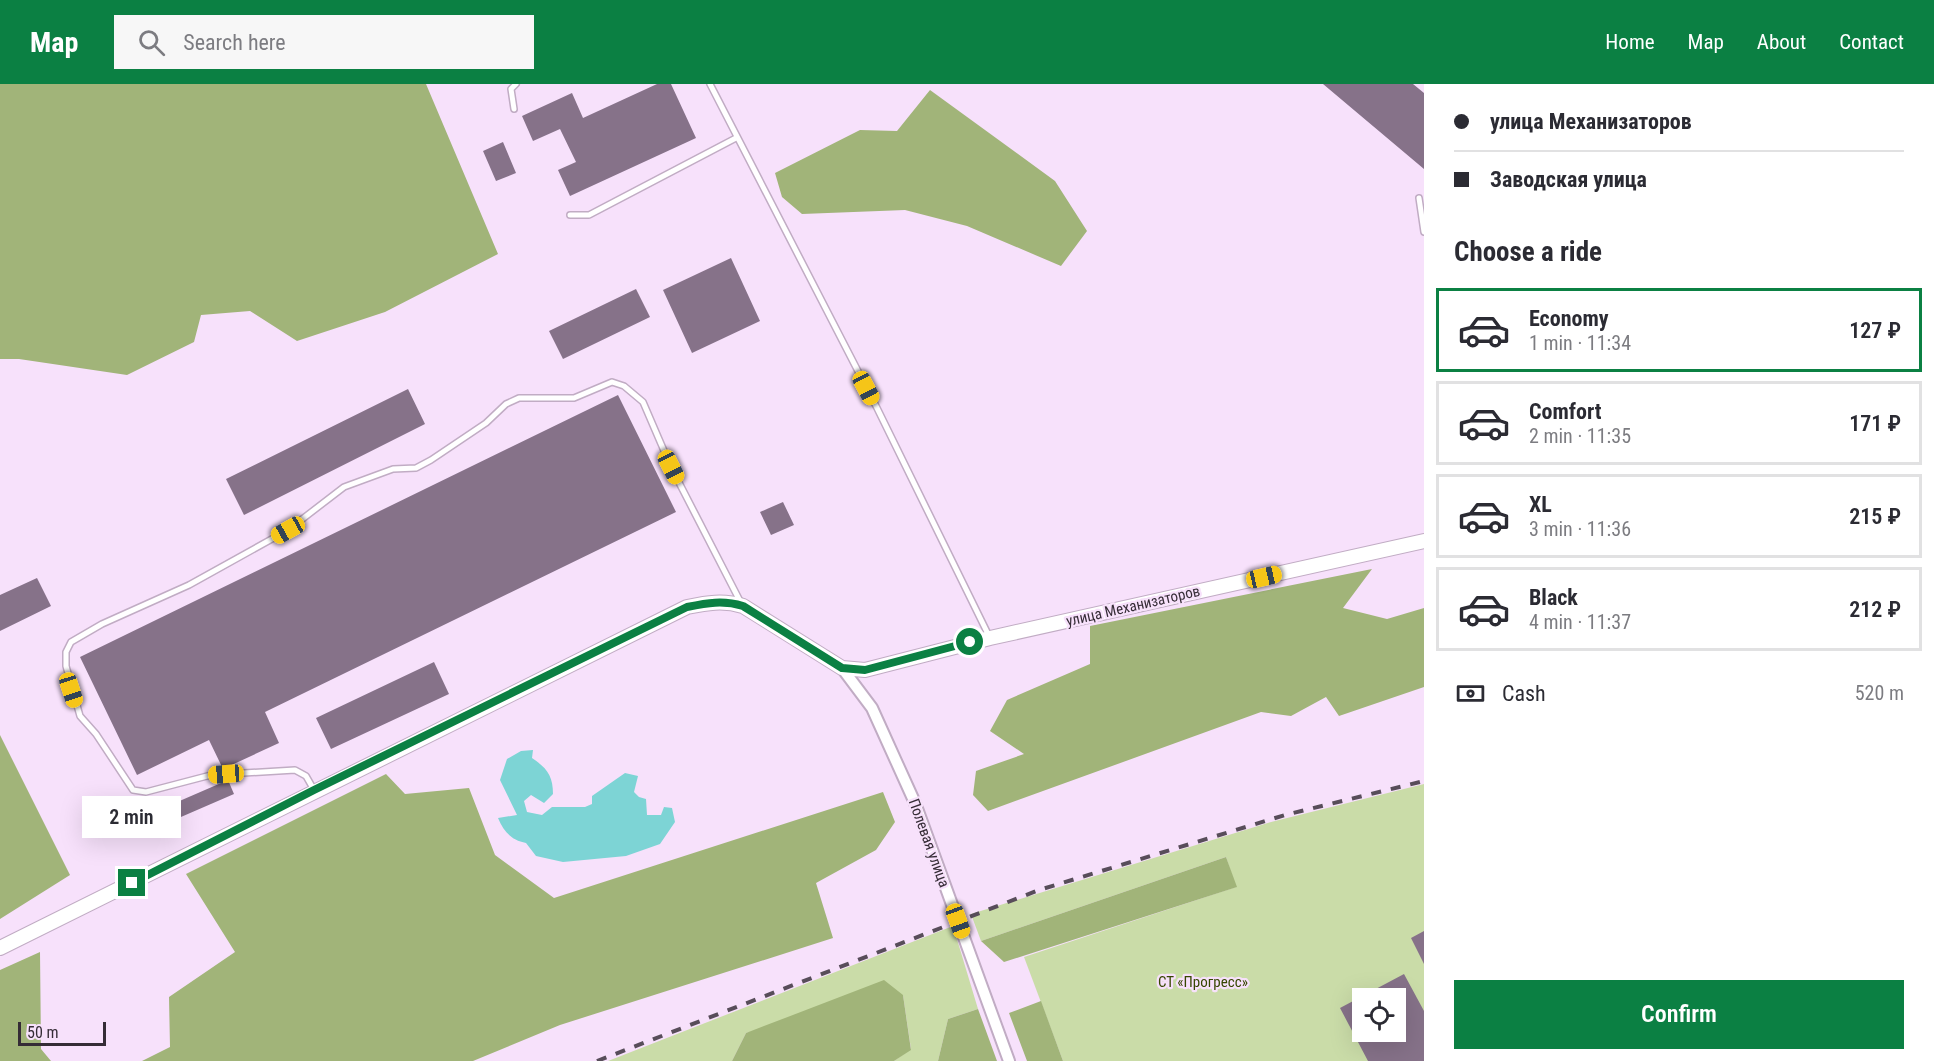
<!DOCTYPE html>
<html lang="en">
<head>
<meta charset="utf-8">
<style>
	:root { --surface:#fff; --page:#f7f7f7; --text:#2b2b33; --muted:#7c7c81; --line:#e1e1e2; --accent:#0b8043 }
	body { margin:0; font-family:"Roboto Condensed",sans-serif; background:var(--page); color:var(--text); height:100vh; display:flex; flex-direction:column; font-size:22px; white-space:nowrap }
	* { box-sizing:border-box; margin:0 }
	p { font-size:20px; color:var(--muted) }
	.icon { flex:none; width:33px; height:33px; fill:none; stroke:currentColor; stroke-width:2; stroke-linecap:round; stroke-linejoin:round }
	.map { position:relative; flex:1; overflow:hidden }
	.side { display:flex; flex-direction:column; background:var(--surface); width:510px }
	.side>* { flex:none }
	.hud { display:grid; align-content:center; height:132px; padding:0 30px; background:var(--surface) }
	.fabs { position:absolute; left:1352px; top:904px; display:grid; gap:12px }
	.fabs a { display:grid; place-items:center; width:54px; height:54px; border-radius:0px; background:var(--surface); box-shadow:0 6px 24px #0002; font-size:30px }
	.scale { position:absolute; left:18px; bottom:15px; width:88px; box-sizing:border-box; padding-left:6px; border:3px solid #352c36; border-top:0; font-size:16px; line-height:21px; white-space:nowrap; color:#352c36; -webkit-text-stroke:4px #f7e1fb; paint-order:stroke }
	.end { position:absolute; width:27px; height:27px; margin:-14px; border:8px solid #0b8043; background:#fff; box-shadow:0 0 0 3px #fff }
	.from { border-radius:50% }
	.bubble { position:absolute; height:42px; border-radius:0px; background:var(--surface); box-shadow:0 6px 24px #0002; font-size:20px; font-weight:600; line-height:42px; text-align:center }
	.car { position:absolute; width:18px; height:36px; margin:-18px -9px; border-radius:8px; box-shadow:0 0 4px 2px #0007; background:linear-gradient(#f5c518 24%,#345 0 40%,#f5c518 0 76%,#345 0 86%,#f5c518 0) }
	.hud b { display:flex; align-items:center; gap:21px; height:57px; font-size:22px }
	.hud b+b { border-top:2px solid var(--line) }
	.hud i { width:15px; height:15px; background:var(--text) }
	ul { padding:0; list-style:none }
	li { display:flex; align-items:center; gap:18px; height:84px; margin:0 12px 9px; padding:0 18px; border:3px solid var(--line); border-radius:0px }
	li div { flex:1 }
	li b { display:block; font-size:22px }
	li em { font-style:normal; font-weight:600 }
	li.current { border-color:var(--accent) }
	li>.icon { width:54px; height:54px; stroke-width:1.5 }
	h2 { padding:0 30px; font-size:27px; line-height:72px }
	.pay { display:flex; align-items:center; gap:15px; height:66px; padding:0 30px; font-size:22px }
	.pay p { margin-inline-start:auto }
	.primary-button { display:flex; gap:12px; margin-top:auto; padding:12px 30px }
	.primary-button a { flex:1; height:69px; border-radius:0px; background:var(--accent); color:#fff; font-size:24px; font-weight:600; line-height:69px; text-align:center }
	header { display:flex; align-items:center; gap:36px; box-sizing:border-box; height:84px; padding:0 30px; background:var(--accent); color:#fff }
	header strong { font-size:28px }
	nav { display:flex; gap:33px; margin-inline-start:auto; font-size:21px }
	.search { width:420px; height:54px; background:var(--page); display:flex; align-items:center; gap:15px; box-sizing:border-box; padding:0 21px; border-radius:0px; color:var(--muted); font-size:22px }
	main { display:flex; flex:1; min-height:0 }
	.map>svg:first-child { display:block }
	.green { fill:#cadca8; fill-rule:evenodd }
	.forest { fill:#a1b479 }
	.water { fill:#7dd4d5 }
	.building { fill:#867289; fill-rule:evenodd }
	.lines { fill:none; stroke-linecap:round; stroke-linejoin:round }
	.service-casing { stroke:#c1acc4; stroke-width:8 }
	.minor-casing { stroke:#c1acc4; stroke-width:14 }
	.tertiary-casing { stroke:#c1acc4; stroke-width:16 }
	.service { stroke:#fff; stroke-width:5 }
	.minor { stroke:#fff; stroke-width:10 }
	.tertiary { stroke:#fff; stroke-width:14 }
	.rail { stroke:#584d5a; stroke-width:4; stroke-dasharray:10 10; stroke-linecap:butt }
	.route { stroke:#0b8043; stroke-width:8 }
	.labels { text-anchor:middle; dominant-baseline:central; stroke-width:4.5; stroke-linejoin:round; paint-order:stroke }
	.street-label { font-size:15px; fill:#352c36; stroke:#f7e1fb }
	.park-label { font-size:15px; fill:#364600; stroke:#f7e1fb }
</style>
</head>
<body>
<header>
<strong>Map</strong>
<div class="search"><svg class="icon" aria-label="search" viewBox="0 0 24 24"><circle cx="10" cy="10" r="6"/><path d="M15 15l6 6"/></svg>Search here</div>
<nav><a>Home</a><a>Map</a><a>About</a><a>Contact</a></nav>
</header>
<main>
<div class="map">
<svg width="1424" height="977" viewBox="0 0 1424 977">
	<rect width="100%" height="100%" fill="#f7e1fb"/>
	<path class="green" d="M1424,700v263l-34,14h-327l-39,-104 212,-70 -10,-30 -245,84 -10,-27 300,-92zM1362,915h33v33h-33z
		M953,842l25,83 -30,10 -10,42h-44l17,-12 -8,-54 -157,38 -14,28h-124z"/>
	<path class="forest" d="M0,0h426l72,170 -113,58 -88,29 -47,-30 -49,4 -7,27 -67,33 -108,-16h-19z
		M930,6l125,91 32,50 -26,35 -94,-40 -62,-16 -103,4 -20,-17 -7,-24 85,-43 37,1z
		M1372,485l-29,39 44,11 37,-11v79l-85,29 -13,-19 -35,19 -30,-4 -273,99 -15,-16 3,-24 48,-17 -34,-23 17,-31 83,-36v-38z
		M0,651l70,140 -70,44z
		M386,690l19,20 64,-6 26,67 59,43 329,-106 12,30 -19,28 -60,33 17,55 -273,87 -87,36h-331l28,-14 -1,-50 66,-45 -49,-78z
		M1226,773l11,30 -233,75 -23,-21z
		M40,868l1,97 10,12h-51v-91z
		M884,896l19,15 8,55 -17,11h-162l14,-28z
		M1041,917l22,60h-36l-18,-48z
		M978,925l19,52h-59l10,-42z"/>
	<path class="water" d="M533,666l-1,8c15,10 21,18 21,36l-9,9 -13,-8 -7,6 3,11 15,3 10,-8h33l7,-3v-8l33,-23 13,3 -4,16 5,5 7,2 1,16h14l3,-8 8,1 3,14 -15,22 -34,12 -63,6 -27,-6 -10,-13c-15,-3 -22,-11 -28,-25l19,-3 -17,-35 7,-21 14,-8z"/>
	<path class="building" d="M657,0h14l25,54 -126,58 -12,-26 18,-8 -16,-33 -27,12 -11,-25 50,-23 11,25z
		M1323,0h90l11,9v76z
		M503,58l13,31 -20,8 -13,-30z
		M731,174l29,63 -68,32 -29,-63z
		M636,205l14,28 -87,42 -14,-28z
		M408,305l17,35 -181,91 -18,-36z
		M618,311l58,117 -411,200 14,31 -56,26 -14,-29 -72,35 -57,-118z
		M783,418l11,23 -23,10 -11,-23z
		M37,494l14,28 -51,25v-36z
		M434,578l15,32 -118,55 -15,-31z
		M228,696l6,14 -60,26 -6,-14z
		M1424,847v33l-13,-26z
		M1404,890l20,37v50h-56l-28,-53zM1362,915h33v33h-33z"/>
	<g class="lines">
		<defs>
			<path id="service" d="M710,0l167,324 112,228
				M514,25l-3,-20 5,-5
				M1419,114l5,34
				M570,131h19l147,-77
				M314,706l-8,-14 -11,-6 -84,5 -65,17 -13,-2 -37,-56 -16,-18 -14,-50v-14l5,-10 31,-18 87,-39 99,-55 56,-43 49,-18 23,-1 15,-8 55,-37 20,-19 13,-6h55l38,-16 12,4 19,16 28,65 70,136"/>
			<path id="minor" d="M842,584l30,40 43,95 94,258"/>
			<path id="tertiary" d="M0,864l687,-341c20,-4 36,-7 56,-1l99,62 23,2 125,-32 434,-97"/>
		</defs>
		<use href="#service" class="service-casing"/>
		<use href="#minor" class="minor-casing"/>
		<use href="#tertiary" class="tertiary-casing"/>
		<use href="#service" class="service"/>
		<use href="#minor" class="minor"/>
		<use href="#tertiary" class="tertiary"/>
		<path class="rail" d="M597,977l442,-171 246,-75 139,-34"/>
	</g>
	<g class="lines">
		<path class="route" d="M132,799l182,-93 373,-183c20,-4 36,-7 56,-1l99,62 23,2 105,-28"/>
	</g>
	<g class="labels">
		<g class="street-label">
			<text transform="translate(1133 522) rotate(-13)">улица Механизаторов</text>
			<text transform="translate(929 759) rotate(70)">Полевая улица</text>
		</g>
		<g class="park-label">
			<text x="1203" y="898">СТ «Прогресс»</text>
		</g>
	</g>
</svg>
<div class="fabs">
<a><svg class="icon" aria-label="locate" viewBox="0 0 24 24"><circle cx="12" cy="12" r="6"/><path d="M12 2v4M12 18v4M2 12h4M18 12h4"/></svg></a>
</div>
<div class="scale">50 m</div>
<i class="end from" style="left:970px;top:558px"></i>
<i class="end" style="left:132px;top:799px"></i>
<div class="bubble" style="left:82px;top:712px;width:99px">2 min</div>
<i class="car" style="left:866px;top:304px;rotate:152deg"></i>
<i class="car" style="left:671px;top:383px;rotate:153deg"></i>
<i class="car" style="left:288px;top:446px;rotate:241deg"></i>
<i class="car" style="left:1264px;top:493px;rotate:77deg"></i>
<i class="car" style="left:71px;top:606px;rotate:162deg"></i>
<i class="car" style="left:226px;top:690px;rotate:266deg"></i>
<i class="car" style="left:958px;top:837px;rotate:160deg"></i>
</div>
<section class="side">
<div class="hud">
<b><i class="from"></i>улица Механизаторов</b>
<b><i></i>Заводская улица</b>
</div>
<h2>Choose a ride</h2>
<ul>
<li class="current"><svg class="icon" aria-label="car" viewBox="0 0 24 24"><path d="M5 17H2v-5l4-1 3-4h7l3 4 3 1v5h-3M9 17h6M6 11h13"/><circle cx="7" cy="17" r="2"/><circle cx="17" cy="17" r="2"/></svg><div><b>Economy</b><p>1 min · 11:34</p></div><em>127 ₽</em></li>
<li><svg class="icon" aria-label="car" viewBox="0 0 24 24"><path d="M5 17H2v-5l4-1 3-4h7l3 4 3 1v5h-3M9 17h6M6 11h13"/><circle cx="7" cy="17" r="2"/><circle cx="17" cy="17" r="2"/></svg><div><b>Comfort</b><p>2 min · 11:35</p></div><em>171 ₽</em></li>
<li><svg class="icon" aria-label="car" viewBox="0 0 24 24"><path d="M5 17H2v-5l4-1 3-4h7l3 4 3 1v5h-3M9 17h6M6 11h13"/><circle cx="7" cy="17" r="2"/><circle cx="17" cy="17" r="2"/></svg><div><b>XL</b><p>3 min · 11:36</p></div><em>215 ₽</em></li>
<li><svg class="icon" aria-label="car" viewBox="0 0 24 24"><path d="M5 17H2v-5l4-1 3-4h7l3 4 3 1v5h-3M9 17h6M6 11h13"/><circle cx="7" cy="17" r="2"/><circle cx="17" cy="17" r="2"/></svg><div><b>Black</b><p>4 min · 11:37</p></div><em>212 ₽</em></li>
</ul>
<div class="pay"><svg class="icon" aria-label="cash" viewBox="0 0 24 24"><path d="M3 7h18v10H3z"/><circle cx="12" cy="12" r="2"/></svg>Cash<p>520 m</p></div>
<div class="primary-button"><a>Confirm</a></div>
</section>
</main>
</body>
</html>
